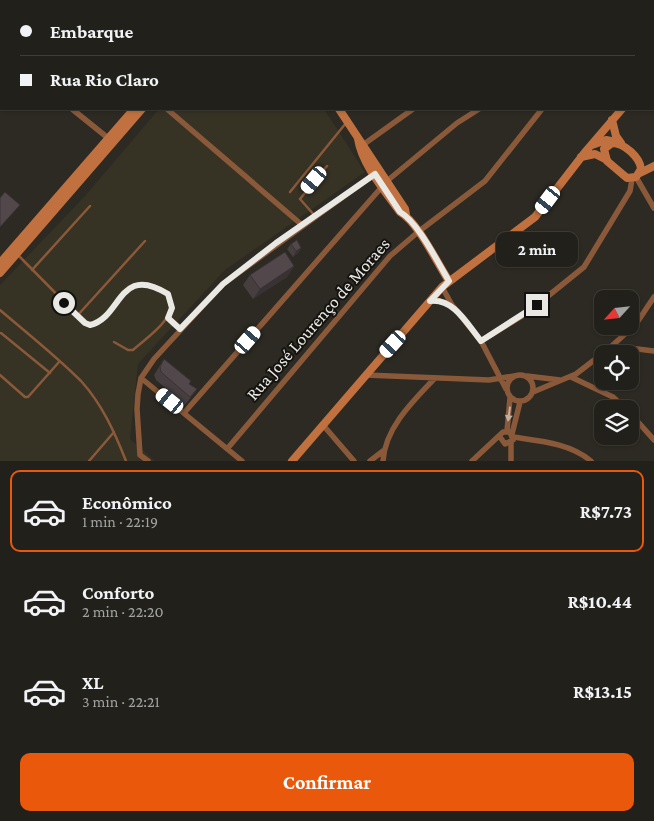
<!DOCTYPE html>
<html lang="pt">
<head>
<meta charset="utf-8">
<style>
	:root { --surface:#21201a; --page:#2d2d27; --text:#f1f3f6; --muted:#a2a3a2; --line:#3e3e39; --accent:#ea580c }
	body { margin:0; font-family:"Crimson Pro",serif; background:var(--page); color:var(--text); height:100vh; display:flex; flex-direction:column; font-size:19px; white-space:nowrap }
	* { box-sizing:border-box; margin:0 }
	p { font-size:16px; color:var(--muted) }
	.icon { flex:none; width:28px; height:28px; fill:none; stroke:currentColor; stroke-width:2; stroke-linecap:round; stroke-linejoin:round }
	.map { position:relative; height:461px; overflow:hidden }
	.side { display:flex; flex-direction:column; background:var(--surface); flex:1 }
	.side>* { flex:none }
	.top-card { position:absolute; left:0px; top:0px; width:655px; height:110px; box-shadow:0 1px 4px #0004,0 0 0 1px var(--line); display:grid; align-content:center; height:110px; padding:0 20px; background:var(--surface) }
	.needle { width:32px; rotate:243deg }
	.fabs { position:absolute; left:594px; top:290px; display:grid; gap:10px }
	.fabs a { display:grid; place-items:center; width:45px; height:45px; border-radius:10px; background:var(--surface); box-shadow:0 1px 4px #0004,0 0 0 1px var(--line); font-size:25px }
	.end { position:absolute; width:22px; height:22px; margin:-11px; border:6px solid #eae8e3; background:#111; box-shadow:0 0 0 2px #111 }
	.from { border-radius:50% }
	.bubble { position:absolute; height:35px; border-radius:10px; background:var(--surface); box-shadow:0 1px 4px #0004,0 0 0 1px var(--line); font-size:16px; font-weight:700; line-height:35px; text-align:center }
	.car { position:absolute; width:15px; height:30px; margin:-15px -8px; border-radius:6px; box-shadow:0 0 4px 1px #0007; background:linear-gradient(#fff 24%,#345 0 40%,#fff 0 76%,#345 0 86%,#fff 0) }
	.top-card b { display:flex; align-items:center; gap:18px; height:48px; font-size:19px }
	.top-card b+b { border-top:1px solid var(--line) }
	.top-card i { width:12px; height:12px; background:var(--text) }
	ul { padding:9px 0 0; list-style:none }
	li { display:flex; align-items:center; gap:15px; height:82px; margin:0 10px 8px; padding:0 10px; border:2px solid transparent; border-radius:10px }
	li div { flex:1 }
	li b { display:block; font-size:19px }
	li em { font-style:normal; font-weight:700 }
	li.active { border-color:var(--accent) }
	li>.icon { width:45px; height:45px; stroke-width:1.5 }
	.action { display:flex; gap:10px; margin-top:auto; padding:10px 20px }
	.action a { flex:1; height:58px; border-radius:10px; background:var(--accent); color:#fff; font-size:20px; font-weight:700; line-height:58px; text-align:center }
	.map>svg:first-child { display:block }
	.built { fill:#363224 }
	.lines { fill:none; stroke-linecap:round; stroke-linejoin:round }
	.lane { stroke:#8a593a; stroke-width:2.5 }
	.street { stroke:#8a593a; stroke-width:5.5 }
	.secondary { stroke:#c0713f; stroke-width:8 }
	.wall { fill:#473e40 }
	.shaded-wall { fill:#393234 }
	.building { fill:#52484b; stroke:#393234 }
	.oneway { fill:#c4af9f }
	.route { stroke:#eae8e3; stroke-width:6 }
	.labels { text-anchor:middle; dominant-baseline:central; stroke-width:4; stroke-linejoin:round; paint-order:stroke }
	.street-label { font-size:18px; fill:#eae8e3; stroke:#14130f }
</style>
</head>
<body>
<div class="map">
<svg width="654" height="461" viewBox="0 0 654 461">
	<rect width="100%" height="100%" fill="#2c2a22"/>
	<path class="built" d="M159,109h165l41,63 -140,98 -87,94 -8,75 25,22h-155v-176l85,-89z"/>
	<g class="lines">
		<path class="lane" d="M228,1l1,-1
			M290,192l56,-69
			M315,216l-15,-17 27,-33
			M18,255l67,68 5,2c32,-7 28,-62 77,-31 14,23 -19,42 -34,56h-5l-14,-8
			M32,270l58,-64
			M0,310c27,23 56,46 81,71 21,23 34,52 45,80
			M77,316l68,-75
			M168,318l13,11
			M1,333l49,40
			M0,375l25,22h3l31,-35
			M89,461l25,-29"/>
		<path class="street" d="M127,0l2,1
			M340,0l1,1
			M429,0l2,1
			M33,1l1,-1
			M99,1l1,-1
			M486,1l1,-1
			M0,39l1,-1
			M0,46l1,1
			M654,55v-2
			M72,109l36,29
			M167,109l135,116
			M360,147l53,-38
			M636,177l18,31
			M442,287l10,18 29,36 25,48
			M430,301h10l12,4
			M481,341l46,-28 57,-46 46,-76 2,-12
			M613,346l41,5
			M603,354l33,-30 18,-27
			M507 388a13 13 0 1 1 26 0a13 13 0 1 1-26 0Z
			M366,375l123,5 25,-4
			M527,376l33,4
			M571,377l42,20 13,12
			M141,378l101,83
			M533,392l43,-18 26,-20
			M184,413l203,-232 70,-58 22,-14
			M630,413l24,27
			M323,425l31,36
			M507,431l3,-33
			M512,434l8,-32
			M513,437c27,4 57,6 78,24
			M227,449l163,-193 28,-24 67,-51 57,-72
			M148,461l-8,-6 -3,-46 1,-15 3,-16 13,-19 69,-75 153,-111
			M370,461l13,-10
			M383,461c2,-33 30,-60 51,-82
			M472,461l31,-29h7l3,8 -8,4 -5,-7
			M511,461v-18"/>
		<path class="secondary" d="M234,1l1,-1
			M242,1l1,-1
			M339,109l66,100 1,6
			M612,120l4,16 5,7
			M358,139c4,26 27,52 42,73 18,10 37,51 49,69
			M612,143c12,0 28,14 29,26l-5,8 -9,1 -20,-17 -3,-12z
			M592,145l14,-5 10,2
			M581,157l14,-3 12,6
			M640,173l14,-7
			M0,263l134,-154
			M0,273l142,-164
			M292,461l150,-174 93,-70 51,-66 36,-42"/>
	</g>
	<path class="wall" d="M291,244l10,4 -3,5 -5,4 -6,-8z
		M294,266l-7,11 -34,22 -10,-14 7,-10z
		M164,359l25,25 8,5 -12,16 -29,-25 -2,-5z"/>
	<path class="shaded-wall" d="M301,248l-3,5 -5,4 3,-6z
		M294,266l-7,11 -34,22 7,-10z"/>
	<path class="building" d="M0,0h12l-1,1h-10v12z
		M5,192l15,13 -20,22v-29z
		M297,240l4,8 -5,3 -5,-7z
		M285,252l9,14 -34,23 -10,-14z
		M164,359l27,22 -2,3 8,5 -7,8 -29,-25 -1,-5z"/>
	<defs><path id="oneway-solid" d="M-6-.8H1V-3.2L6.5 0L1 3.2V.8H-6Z" transform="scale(1.25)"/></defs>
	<use class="oneway" href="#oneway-solid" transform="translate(509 414) rotate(98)"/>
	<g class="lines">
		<path class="route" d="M64,303l21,20 5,2c32,-7 28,-62 78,-31l4,14 -4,10 12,11 43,-45 53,-41 99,-69 25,38c18,10 38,51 49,69l-19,20c24,-3 37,23 51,40l56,-36"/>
	</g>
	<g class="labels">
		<g class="street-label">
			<text transform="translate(318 319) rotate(-49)">Rua José Lourenço de Moraes</text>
		</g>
	</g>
</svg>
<div class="fabs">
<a><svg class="needle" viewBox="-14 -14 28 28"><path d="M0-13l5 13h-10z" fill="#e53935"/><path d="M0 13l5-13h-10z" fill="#a2a3a2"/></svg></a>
<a><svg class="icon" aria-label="locate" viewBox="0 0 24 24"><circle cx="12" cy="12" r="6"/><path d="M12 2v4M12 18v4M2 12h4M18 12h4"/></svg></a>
<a><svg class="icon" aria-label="layers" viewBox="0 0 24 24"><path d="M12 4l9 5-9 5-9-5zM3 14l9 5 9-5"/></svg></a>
</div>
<i class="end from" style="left:64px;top:303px"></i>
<i class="end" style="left:537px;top:305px"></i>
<div class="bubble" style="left:496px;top:232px;width:82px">2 min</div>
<i class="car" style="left:314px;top:180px;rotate:220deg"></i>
<i class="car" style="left:548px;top:200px;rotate:217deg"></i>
<i class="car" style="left:248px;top:340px;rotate:41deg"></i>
<i class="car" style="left:393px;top:344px;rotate:222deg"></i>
<i class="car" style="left:170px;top:401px;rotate:309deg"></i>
<div class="top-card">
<b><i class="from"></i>Embarque</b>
<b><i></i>Rua Rio Claro</b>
</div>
</div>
<section class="side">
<ul>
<li class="active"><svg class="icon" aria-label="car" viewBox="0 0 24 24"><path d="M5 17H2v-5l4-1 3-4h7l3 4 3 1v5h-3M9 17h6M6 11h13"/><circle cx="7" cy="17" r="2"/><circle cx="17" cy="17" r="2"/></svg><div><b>Econômico</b><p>1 min · 22:19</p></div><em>R$7.73</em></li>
<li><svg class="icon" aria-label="car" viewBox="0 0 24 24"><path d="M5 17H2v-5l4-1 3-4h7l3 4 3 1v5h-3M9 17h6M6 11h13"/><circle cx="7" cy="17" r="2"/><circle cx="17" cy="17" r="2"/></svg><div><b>Conforto</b><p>2 min · 22:20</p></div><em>R$10.44</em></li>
<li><svg class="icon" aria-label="car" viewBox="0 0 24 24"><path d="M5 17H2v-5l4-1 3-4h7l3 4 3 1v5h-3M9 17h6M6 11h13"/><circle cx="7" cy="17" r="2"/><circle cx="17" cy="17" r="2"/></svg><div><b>XL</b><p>3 min · 22:21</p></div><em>R$13.15</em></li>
</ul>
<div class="action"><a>Confirmar</a></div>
</section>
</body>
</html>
